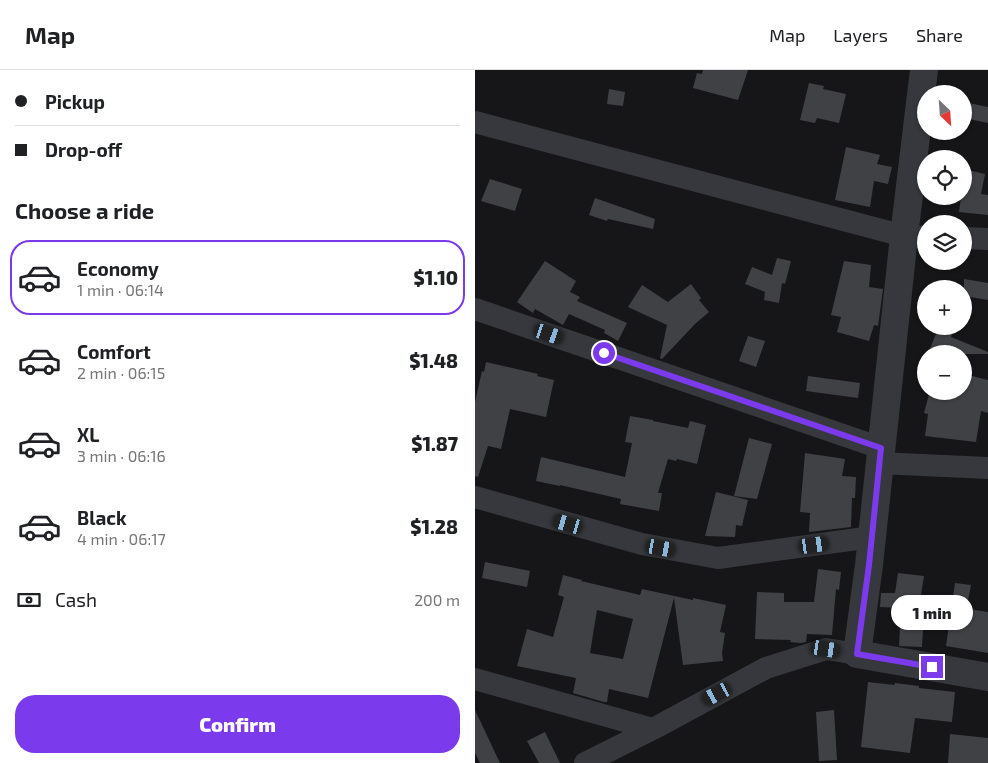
<!DOCTYPE html>
<html lang="en">
<head>
<meta charset="utf-8">
<style>
	:root { --surface:#fff; --page:#f6f6f6; --text:#202124; --muted:#757577; --line:#e0e0e0; --accent:#7c3aed }
	body { margin:0; font-family:"Exo 2",sans-serif; background:var(--page); color:var(--text); height:100vh; display:flex; flex-direction:column; font-size:19px; white-space:nowrap }
	* { box-sizing:border-box; margin:0 }
	p { font-size:16px; color:var(--muted) }
	.icon { flex:none; width:28px; height:28px; fill:none; stroke:currentColor; stroke-width:2; stroke-linecap:round; stroke-linejoin:round }
	.map { position:relative; flex:1; overflow:hidden }
	.details { display:flex; flex-direction:column; background:var(--surface); width:475px }
	.details>* { flex:none }
	.guide { display:grid; align-content:center; height:110px; padding:0 15px; background:var(--surface) }
	.needle { width:32px; rotate:155deg }
	.controls { position:absolute; left:442px; top:15px; display:grid; gap:10px }
	.controls a { display:grid; place-items:center; width:55px; height:55px; border-radius:50%; background:var(--surface); box-shadow:0 1px 4px #0004; font-size:25px }
	.end { position:absolute; width:22px; height:22px; margin:-11px; border:6px solid #7c3aed; background:#fff; box-shadow:0 0 0 2px #fff }
	.from { border-radius:50% }
	.bubble { position:absolute; height:35px; border-radius:18px; background:var(--surface); box-shadow:0 1px 4px #0004; font-size:16px; font-weight:800; line-height:35px; text-align:center }
	.car { position:absolute; width:15px; height:30px; margin:-15px -8px; border-radius:6px; box-shadow:0 0 4px 1px #0007; background:linear-gradient(#222 24%,#8ab4d8 0 40%,#222 0 76%,#8ab4d8 0 86%,#222 0) }
	.guide b { display:flex; align-items:center; gap:18px; height:48px; font-size:19px }
	.guide b+b { border-top:1px solid var(--line) }
	.guide i { width:12px; height:12px; background:var(--text) }
	ul { padding:0; list-style:none }
	li { display:flex; align-items:center; gap:15px; height:75px; margin:0 10px 8px; padding:0 5px; border:2px solid transparent; border-radius:20px }
	li div { flex:1 }
	li b { display:block; font-size:19px }
	li em { font-style:normal; font-weight:800 }
	li.active { border-color:var(--accent) }
	li>.icon { width:45px; height:45px; stroke-width:1.5 }
	h2 { padding:0 15px; font-size:22px; line-height:60px }
	.pay { display:flex; align-items:center; gap:12px; height:55px; padding:0 15px; font-size:19px }
	.pay p { margin-inline-start:auto }
	.cta { display:flex; gap:10px; margin-top:auto; padding:10px 15px }
	.cta a { flex:1; height:58px; border-radius:20px; background:var(--accent); color:#fff; font-size:20px; font-weight:800; line-height:58px; text-align:center }
	header { display:flex; align-items:center; gap:30px; box-sizing:border-box; height:70px; padding:0 25px; background:var(--surface); border-bottom:1px solid var(--line) }
	header strong { font-size:24px }
	nav { display:flex; gap:28px; margin-inline-start:auto; font-size:18px }
	main { display:flex; flex:1; min-height:0 }
	.map>svg:first-child { display:block }
	.building { fill:#404145; fill-rule:evenodd }
	.lines { fill:none; stroke-linecap:round; stroke-linejoin:round }
	.minor { stroke:#37383d; stroke-width:22 }
	.tertiary { stroke:#37383d; stroke-width:28 }
	.route { stroke:#7c3aed; stroke-width:6 }
</style>
</head>
<body>
<header>
<strong>Map</strong>
<nav><a>Map</a><a>Layers</a><a>Share</a></nav>
</header>
<main>
<section class="details">
<div class="guide">
<b><i class="from"></i>Pickup</b>
<b><i></i>Drop-off</b>
</div>
<h2>Choose a ride</h2>
<ul>
<li class="active"><svg class="icon" aria-label="car" viewBox="0 0 24 24"><path d="M5 17H2v-5l4-1 3-4h7l3 4 3 1v5h-3M9 17h6M6 11h13"/><circle cx="7" cy="17" r="2"/><circle cx="17" cy="17" r="2"/></svg><div><b>Economy</b><p>1 min · 06:14</p></div><em>$1.10</em></li>
<li><svg class="icon" aria-label="car" viewBox="0 0 24 24"><path d="M5 17H2v-5l4-1 3-4h7l3 4 3 1v5h-3M9 17h6M6 11h13"/><circle cx="7" cy="17" r="2"/><circle cx="17" cy="17" r="2"/></svg><div><b>Comfort</b><p>2 min · 06:15</p></div><em>$1.48</em></li>
<li><svg class="icon" aria-label="car" viewBox="0 0 24 24"><path d="M5 17H2v-5l4-1 3-4h7l3 4 3 1v5h-3M9 17h6M6 11h13"/><circle cx="7" cy="17" r="2"/><circle cx="17" cy="17" r="2"/></svg><div><b>XL</b><p>3 min · 06:16</p></div><em>$1.87</em></li>
<li><svg class="icon" aria-label="car" viewBox="0 0 24 24"><path d="M5 17H2v-5l4-1 3-4h7l3 4 3 1v5h-3M9 17h6M6 11h13"/><circle cx="7" cy="17" r="2"/><circle cx="17" cy="17" r="2"/></svg><div><b>Black</b><p>4 min · 06:17</p></div><em>$1.28</em></li>
</ul>
<div class="pay"><svg class="icon" aria-label="cash" viewBox="0 0 24 24"><path d="M3 7h18v10H3z"/><circle cx="12" cy="12" r="2"/></svg>Cash<p>200 m</p></div>
<div class="cta"><a>Confirm</a></div>
</section>
<div class="map">
<svg width="513" height="693" viewBox="0 0 513 693">
	<rect width="100%" height="100%" fill="#161618"/>
	<path class="building" d="M228,0h45l-10,30 -45,-12 4,-15 5,1z
		M334,13l15,3 -1,3 23,5 -7,29 -22,-5 -2,5 -15,-3z
		M134,19l16,3 -2,14 -16,-2z
		M489,32l24,5v16l-24,-5z
		M371,77l34,8 -3,9 15,3 -4,17 -14,-3 -4,26 -35,-7z
		M489,99l21,5 -4,20 7,1v20l-29,-3 2,-16h3z
		M15,109l32,10 -7,22 -34,-10z
		M120,128l60,21 -2,10 -45,-10 -1,2 -18,-6z
		M302,188l14,3 -6,23 -3,-1 -3,20 -15,-3 1,-8 -20,-8 7,-17 20,8z
		M70,191l31,20 -6,11 10,5 -3,4 50,22 -9,18 -14,-8 1,-3 -36,-16 -6,11 -28,-16 -2,4 -16,-11z
		M369,191l27,4 -2,22 14,2 -5,37 -4,-1 -5,16 -32,-9 4,-15 -10,-2z
		M489,209l24,4v17l-24,-4z
		M216,214l10,14 -2,2 10,12 -14,12 -33,35 -2,-1 7,-33 -39,-18 14,-22 26,17z
		M464,256h16l-4,11 37,15v2h-60z
		M273,266l17,5 -9,26 -17,-6z
		M11,292l52,12 -1,2 17,4 -8,37 -36,-8 -9,40 -13,-3 -10,31 -3,-1v-74l7,-31 2,1z
		M489,304l24,6v33l-7,-2 -5,31 -51,-6 3,-22 -4,-1 6,-22h34z
		M333,306l52,7 -2,15 -52,-7z
		M155,346l23,4v1l35,7 2,-7 16,4 -9,39 -20,-5 -1,2 -8,-2 -10,34h4l-3,18 -39,-7 1,-5 -61,-14v1l-24,-5 5,-24 84,20 7,-34 -7,-1z
		M274,368l23,6 -15,55 -23,-3z
		M330,383l40,6 -3,17 14,1 -1,21h-3l-1,29 -42,5 1,-19 -10,-1z
		M241,422l32,8 -6,26 -6,-1 -1,12 -30,-1z
		M10,492l45,9 -3,16 -45,-9z
		M343,499l23,3 -2,18 -3,-1 -4,46 -25,-1 -1,8 -5,1 -11,-1 1,-2 -36,-1 2,-47 27,1v9h30z
		M423,503l26,3 -3,19h4l-3,52 -23,-1 2,-38 -21,-1 1,-14h14z
		M88,505l19,5 -1,1 59,14 2,-6 51,11v-2l33,7 -6,27 5,1 -3,20 1,8 -40,4 -9,-67 -26,100 -39,-9 -2,13h-3l-31,-9 3,-15 -59,-12 10,-37 26,8 11,-40 -6,-2zM122,540l36,9 -10,40 -33,-6z
		M480,513l16,2 -3,16 2,1 -1,7 19,3v41l-42,-7z
		M393,612l26,3 1,-2 24,3v2l36,4 -3,30 -37,-4 -5,35 -49,-6z
		M0,640l25,53h-20l-5,-10z
		M359,640l3,50 -18,1 -3,-49z
		M70,662l15,31h-21l-12,-22z
		M475,664l38,4v25h-40z"/>
	<g class="lines">
		<path class="minor" d="M0,52l429,114 22,1
			M489,168l24,1
			M0,239l406,139
			M404,393l109,5
			M0,427l167,47 76,14 154,-21
			M0,609l178,50
			M110,693l68,-34 113,-61 60,-19 31,5"/>
		<path class="tertiary" d="M449,0l-20,166 -35,329 -12,89 131,23"/>
	</g>
	<g class="lines">
		<path class="route" d="M129,283l277,95 -12,117 -12,89 75,13"/>
	</g>
</svg>
<div class="controls">
<a><svg class="needle" viewBox="-14 -14 28 28"><path d="M0-13l5 13h-10z" fill="#e53935"/><path d="M0 13l5-13h-10z" fill="#757577"/></svg></a>
<a><svg class="icon" aria-label="locate" viewBox="0 0 24 24"><circle cx="12" cy="12" r="6"/><path d="M12 2v4M12 18v4M2 12h4M18 12h4"/></svg></a>
<a><svg class="icon" aria-label="layers" viewBox="0 0 24 24"><path d="M12 4l9 5-9 5-9-5zM3 14l9 5 9-5"/></svg></a>
<a>+</a>
<a>−</a>
</div>
<i class="end from" style="left:129px;top:283px"></i>
<i class="end" style="left:457px;top:597px"></i>
<div class="bubble" style="left:416px;top:525px;width:82px">1 min</div>
<i class="car" style="left:74px;top:264px;rotate:109deg"></i>
<i class="car" style="left:93px;top:454px;rotate:286deg"></i>
<i class="car" style="left:339px;top:475px;rotate:82deg"></i>
<i class="car" style="left:186px;top:478px;rotate:100deg"></i>
<i class="car" style="left:351px;top:579px;rotate:99deg"></i>
<i class="car" style="left:242px;top:624px;rotate:242deg"></i>
</div>
</main>
</body>
</html>
